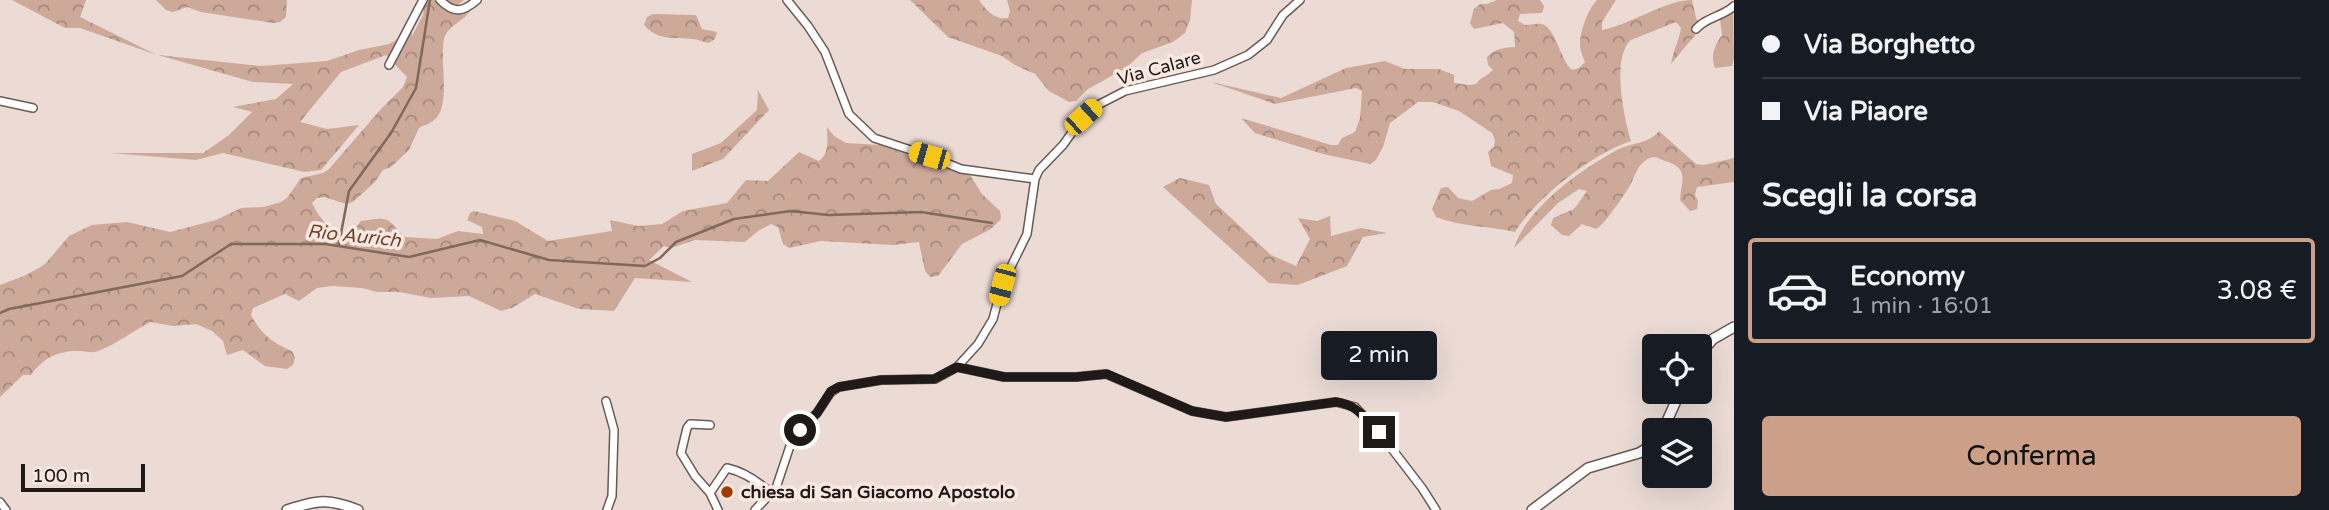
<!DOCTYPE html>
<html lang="it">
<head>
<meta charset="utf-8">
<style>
	:root { --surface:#171b24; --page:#242831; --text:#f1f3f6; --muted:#9ea1a6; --line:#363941; --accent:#cca088 }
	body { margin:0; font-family:"Varela Round",sans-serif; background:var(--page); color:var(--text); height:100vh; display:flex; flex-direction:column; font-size:26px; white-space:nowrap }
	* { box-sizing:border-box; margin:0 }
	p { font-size:23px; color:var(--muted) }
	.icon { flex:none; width:38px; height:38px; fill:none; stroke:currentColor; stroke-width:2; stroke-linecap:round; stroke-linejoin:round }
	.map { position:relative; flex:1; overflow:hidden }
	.drawer { display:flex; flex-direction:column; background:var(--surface); width:595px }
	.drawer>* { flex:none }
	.hud { display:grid; align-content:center; height:154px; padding:0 28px; background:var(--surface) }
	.controls { position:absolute; left:1642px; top:334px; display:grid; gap:14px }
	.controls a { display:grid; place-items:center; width:70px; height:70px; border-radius:7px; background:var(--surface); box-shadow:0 7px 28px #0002; font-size:35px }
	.scale { position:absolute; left:21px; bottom:18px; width:124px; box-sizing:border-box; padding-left:7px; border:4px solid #1f1917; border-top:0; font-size:19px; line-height:24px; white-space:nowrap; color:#1f1917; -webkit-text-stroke:5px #fae9e2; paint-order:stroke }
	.end { position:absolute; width:32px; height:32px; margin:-16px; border:9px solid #1f1917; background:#fff; box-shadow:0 0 0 4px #fff }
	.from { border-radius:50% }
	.bubble { position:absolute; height:49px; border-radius:7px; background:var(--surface); box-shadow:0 7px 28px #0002; font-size:23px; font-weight:600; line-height:49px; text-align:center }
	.car { position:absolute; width:21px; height:42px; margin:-21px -10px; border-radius:9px; box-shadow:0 0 5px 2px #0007; background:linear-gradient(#f5c518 24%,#345 0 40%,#f5c518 0 76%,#345 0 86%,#f5c518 0) }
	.hud b { display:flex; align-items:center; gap:24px; height:66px; font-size:26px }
	.hud b+b { border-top:2px solid var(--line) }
	.hud i { width:18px; height:18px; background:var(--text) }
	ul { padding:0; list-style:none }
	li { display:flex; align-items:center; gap:21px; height:105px; margin:0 14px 10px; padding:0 14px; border:4px solid transparent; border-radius:7px }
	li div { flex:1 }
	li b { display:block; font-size:26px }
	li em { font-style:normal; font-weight:600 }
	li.selected { border-color:var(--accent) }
	li>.icon { width:63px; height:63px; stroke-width:1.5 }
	h2 { padding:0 28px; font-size:32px; line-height:84px }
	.primary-button { display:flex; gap:14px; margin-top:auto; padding:14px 28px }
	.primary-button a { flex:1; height:80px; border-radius:7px; background:var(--accent); color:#111; font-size:28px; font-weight:600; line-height:80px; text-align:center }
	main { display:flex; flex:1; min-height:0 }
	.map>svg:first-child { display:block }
	.forest { fill:url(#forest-crowns) }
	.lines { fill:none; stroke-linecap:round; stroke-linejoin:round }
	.stream { stroke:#81675c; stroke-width:2.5 }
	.minor-casing { stroke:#685a54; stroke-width:10 }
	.tertiary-casing { stroke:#685a54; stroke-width:12 }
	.minor { stroke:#fff; stroke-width:7 }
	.tertiary { stroke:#fff; stroke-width:9 }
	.route { stroke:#1f1917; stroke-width:9 }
	.poi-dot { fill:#9e3a01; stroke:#fae9e2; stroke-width:2.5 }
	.labels { text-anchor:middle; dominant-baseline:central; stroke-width:7; stroke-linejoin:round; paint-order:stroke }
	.street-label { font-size:18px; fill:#1f1917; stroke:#fae9e2 }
	.poi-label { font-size:18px; font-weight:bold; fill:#1f1917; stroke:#fae9e2; text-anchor:start }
	.water-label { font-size:19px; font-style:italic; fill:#723f2b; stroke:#fae9e2 }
</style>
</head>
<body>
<main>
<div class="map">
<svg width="1734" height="510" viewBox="0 0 1734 510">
	<defs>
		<pattern id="forest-crowns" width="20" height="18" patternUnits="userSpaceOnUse" patternTransform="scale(1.75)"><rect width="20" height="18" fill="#cda99a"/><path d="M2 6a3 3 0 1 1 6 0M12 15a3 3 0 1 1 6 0" fill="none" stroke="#a6897d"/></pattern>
	</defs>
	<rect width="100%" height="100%" fill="#ecdbd5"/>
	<path class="forest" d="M12,0h74l-6,17 77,38 -77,-27h-15z
		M156,0h131l-1,17 -6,5 -7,1 -72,-11 -14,-5 -14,5 -7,-2z
		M425,0h39l-9,7 8,5 7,-1c-7,11 -23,15 -26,28 -5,20 8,67 -10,81 -4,4 -10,5 -15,8l-10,22 -18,17 -8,3 -8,12 -22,20 -7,2 -22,-7 -7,1 -5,5c8,16 19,30 38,32l11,-14c30,-5 25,-3 44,16l32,2 21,-8 25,3 -1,-7 -15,-7 3,-7 4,-2 41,10 33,20 64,-10 -2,-11 28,6 24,-2 21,-13 44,-8 19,-23 22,1 31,-29 20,9c11,-8 8,-21 8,-34l7,9 12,7 34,2 90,30 12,19 18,17 1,8 -10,10 -29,15 -24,32 -8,1 -5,-6 -6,-29 -26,3 -72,-4 -32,7 -6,-4 -5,-17 -7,-3 -13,7 -13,11 -50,-2 -24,8 -7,-2 -15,14 43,22 -57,-4 -21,33 -35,-2 -44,-15 -23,14 -11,3 -32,-15 -38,2 -32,-6h-22l-15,-4 -30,-2 -15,2 -18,13 -14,-7 -32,14 -2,7c10,19 21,28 41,36l3,7 -2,7 -6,4 -22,-3 -22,-16 -16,5 -4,-14 -11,-10 -16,-7 -23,2 -22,-4c-17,8 -34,22 -53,29 -6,2 -10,1 -16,0 -23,-1 -38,6 -51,24h-8l-23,22v-112l24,-9 15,-8 7,-5 23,-27 23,-11 35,-3 43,10 46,-12 25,-12 23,-1 17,-5 6,-4 14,-20 22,-5 6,-4 51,-59 23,-23 4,-10 -21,-22 -45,17 -41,50 27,7 32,-4 -38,45 -17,2 -81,-19 -27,7 -86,-7h93l26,-18 23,-23 -19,-5 43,-8 17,-15 -40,-2 -95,-27 103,11 66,-5 32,-11 30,-6 23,-12v4l11,-21z
		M910,0h69c8,11 15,20 29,18l2,-7 -3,-11h185l-2,20 -5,13 -12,9 -31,11 -16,15 -38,21 -12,12 -7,1 -20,-11 -14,-17 -20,-9 -13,-9 -54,-19z
		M1497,0h43l4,6 -2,7 -22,1 -2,7 7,4c5,0 11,-2 17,-1 13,3 19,37 30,46l7,-2 6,-6c-2,-5 -5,-12 -5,-17 0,-14 8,-36 17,-45h19l-14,22v8c28,-5 63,-30 90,-30l4,18 5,10 -30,36c2,-14 8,-23 10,-36l-5,-6 -45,18c-20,17 -7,78 0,101 -39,13 -94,56 -116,91 -26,-6 -54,-5 -79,-15l-4,-8 9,-21 7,-1 10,11 14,3 19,-11 8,-1 13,-6 1,-8 -22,-9 -3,-14 6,-5 1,-7 -3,-7 -33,-22 -26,-9h-15l-28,21 -7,24 -7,13 -6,4 -47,-10 -68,-21 -14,-15 90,27h7l4,-7 13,-6 5,-14 2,-27 -6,-3 -81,16 -64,-22 70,16 65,-30 39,-7 20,8h34l15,6v8l15,2 7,-1c5,-7 11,-8 17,-14l-5,-5 -1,-8c9,-9 16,-9 28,-10l-1,-15 -11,-9 -29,6 -4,-6 4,-14 6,-5h7z
		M1733,0l1,58 -2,8 -17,2c-5,-13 0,-23 7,-33l-2,-16 10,-10z
		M653,14l43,1 6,14 15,3 -2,7 -6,4c-6,-1 -12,-4 -17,-4 -19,-2 -34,2 -48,-14l3,-8z
		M758,90l11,20 -46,49 -31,12v-17l29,-11 36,-33z
		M1659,131l37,33 8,1 30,-7v24l-37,5 -2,8 3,6 -1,8 -7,2 -10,-11c1,-19 10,-32 -15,-39 -5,-1 -9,-6 -15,-3 -14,5 -16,24 -24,34 -7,10 -22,33 -30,37l-14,-5 -13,12 -7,-1 -11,-10 2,-7 21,-9 13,-18 -8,-2 -21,14 -44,45c13,-40 65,-77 101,-97 13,-8 35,-7 44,-20z
		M1180,178l29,7 7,19 55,51 25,11 14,-27 -12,-21 19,3 13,-5 1,20 30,-8 26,5 -24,4 -16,29 -49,19 -29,-2 -106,-96z"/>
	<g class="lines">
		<path class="stream" d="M339,244l10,-53 42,-58 25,-45 14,-88
			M0,313l9,-4 173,-33 49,-32h94l84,13 71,-17 69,20 96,6 15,-8 16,-16 58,-23 57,-8 37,4 93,-3 71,11"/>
		<defs>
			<path id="minor" d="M440,0c14,14 23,12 37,0
				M787,0l21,26 17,26 24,62 25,24 55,18 32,13 74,10
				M1696,29c10,-12 26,-12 38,-23
				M389,65l34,-65
				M0,101l33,7
				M957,367l47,10h72l30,-3 86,37 34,6 110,-15 19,5 24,25 43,56 14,22
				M606,401l8,29 -2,66 -5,14
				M710,425l-20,-1 -3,4 -6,25 14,23 15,17
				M0,502l6,8
				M718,510l-8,-17 17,-25c18,4 32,14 45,26
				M755,510l21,-22 14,-42 10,-16 17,-17 14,-21 8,-5 42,-7 54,-1 22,-12 21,-23 15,-25 9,-34 25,-51 8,-55 4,-9 24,-25 20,-28 11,-10 31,-16 89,-21 34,-15 19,-15 16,-25 17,-15"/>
			<path id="tertiary" d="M1699,355l14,-16 21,-12
				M1663,430l17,-38
				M287,510c30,-10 41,-12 71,0
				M1532,510l56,-42 51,-15 15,-9"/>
		</defs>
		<use href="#minor" class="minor-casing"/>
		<use href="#tertiary" class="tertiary-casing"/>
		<use href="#minor" class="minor"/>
		<use href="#tertiary" class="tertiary"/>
	</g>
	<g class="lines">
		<path class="route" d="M800,430l17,-17 14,-22 8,-4 42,-7 53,-1 23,-12 47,10h72l31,-3 85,37 34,6 110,-15c20,2 29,16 43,30"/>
	</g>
	<circle class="poi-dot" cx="727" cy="492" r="7"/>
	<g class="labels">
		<g class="street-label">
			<text transform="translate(1159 68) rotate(-15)">Via Calare</text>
		</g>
		<g class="poi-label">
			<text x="741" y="492">chiesa di San Giacomo Apostolo</text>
		</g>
		<g class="water-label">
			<text transform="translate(354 236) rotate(6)">Rio Aurich</text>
		</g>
	</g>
</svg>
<div class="controls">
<a><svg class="icon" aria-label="locate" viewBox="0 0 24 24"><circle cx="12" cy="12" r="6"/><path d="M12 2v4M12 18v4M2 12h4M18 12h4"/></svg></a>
<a><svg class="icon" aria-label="layers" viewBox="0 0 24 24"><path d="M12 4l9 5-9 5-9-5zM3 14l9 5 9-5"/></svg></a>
</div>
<div class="scale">100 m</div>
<i class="end from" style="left:800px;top:430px"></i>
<i class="end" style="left:1379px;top:432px"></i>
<div class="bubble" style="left:1321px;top:331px;width:116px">2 min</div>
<i class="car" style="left:1083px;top:117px;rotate:48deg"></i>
<i class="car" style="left:929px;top:156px;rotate:286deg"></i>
<i class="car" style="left:1002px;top:285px;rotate:195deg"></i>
</div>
<section class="drawer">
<div class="hud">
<b><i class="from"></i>Via Borghetto</b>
<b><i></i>Via Piaore</b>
</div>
<h2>Scegli la corsa</h2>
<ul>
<li class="selected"><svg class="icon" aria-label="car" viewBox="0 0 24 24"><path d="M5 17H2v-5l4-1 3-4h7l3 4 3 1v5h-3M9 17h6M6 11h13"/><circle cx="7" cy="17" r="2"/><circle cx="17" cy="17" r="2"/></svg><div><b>Economy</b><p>1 min · 16:01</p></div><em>3.08 €</em></li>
</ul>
<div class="primary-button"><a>Conferma</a></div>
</section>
</main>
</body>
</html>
